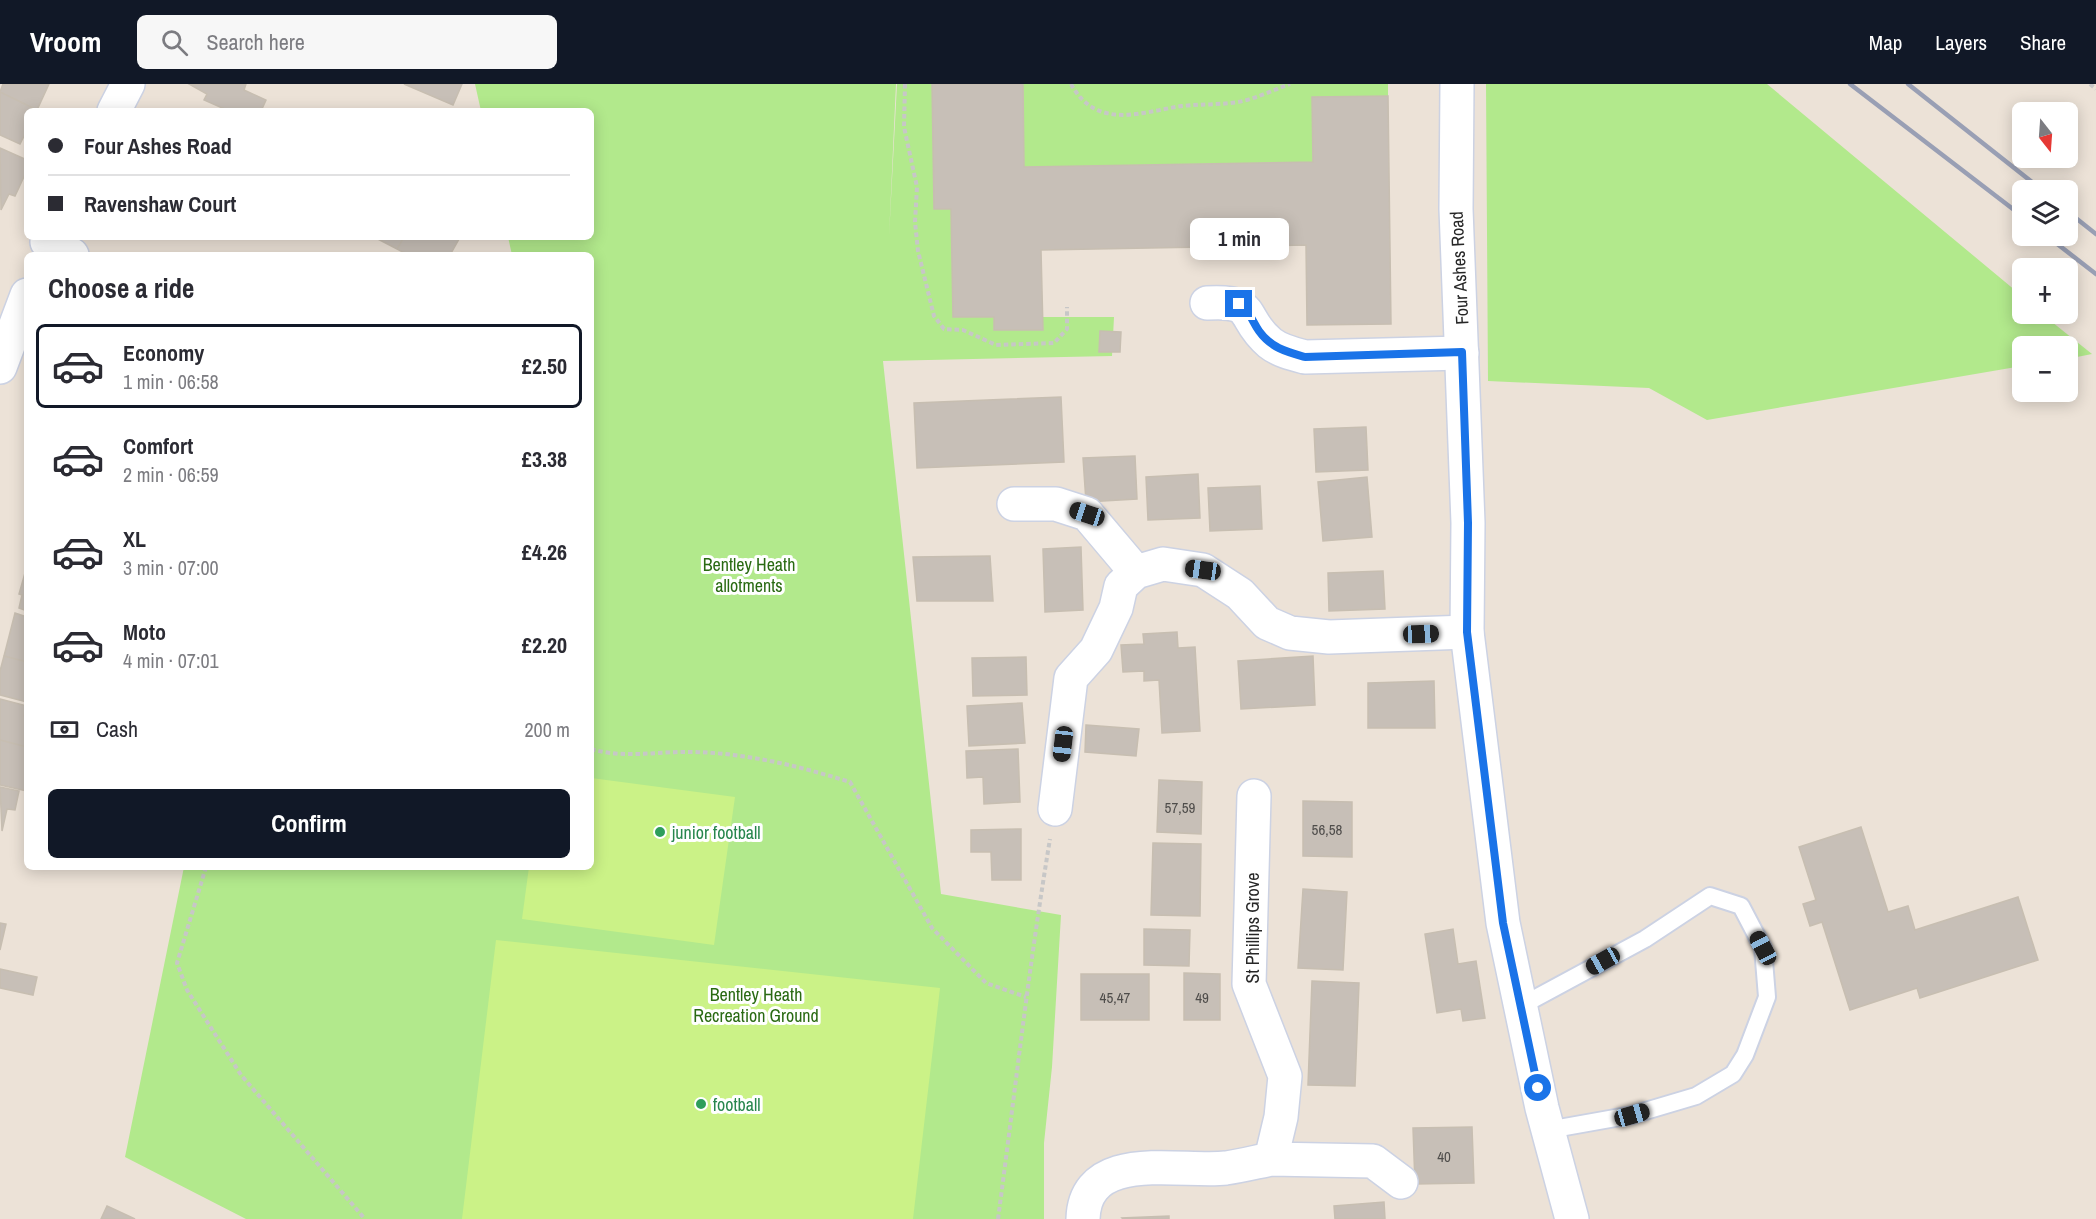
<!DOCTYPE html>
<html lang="en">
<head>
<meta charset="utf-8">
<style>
	:root { --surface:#fff; --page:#f7f7f7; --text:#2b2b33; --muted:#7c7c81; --line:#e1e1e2; --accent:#111827 }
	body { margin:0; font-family:"Archivo Narrow",sans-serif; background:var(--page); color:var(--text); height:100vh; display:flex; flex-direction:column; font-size:22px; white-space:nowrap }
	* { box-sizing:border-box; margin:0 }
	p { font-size:20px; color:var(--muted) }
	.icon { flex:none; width:33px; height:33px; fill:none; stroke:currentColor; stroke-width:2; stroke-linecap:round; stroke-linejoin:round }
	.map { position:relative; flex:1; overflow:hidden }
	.sheet { position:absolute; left:24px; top:168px; width:570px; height:618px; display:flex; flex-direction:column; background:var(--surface); border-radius:9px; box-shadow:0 3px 15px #0003 }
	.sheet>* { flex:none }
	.top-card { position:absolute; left:24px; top:24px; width:570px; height:132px; border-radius:9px; box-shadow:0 3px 15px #0003; display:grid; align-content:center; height:132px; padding:0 24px; background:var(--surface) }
	.needle { width:39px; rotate:163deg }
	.fabs { position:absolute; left:2012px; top:18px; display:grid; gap:12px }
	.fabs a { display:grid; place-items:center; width:66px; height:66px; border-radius:9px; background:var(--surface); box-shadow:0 3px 15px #0003; font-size:30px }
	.end { position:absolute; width:27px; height:27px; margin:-14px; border:8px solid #1a73e8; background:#fff; box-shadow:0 0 0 3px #fff }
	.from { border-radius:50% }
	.bubble { position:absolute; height:42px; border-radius:9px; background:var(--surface); box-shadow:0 3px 15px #0003; font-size:20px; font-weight:700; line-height:42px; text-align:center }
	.car { position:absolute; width:18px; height:36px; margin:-18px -9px; border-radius:8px; box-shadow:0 0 4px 2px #0007; background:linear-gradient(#222 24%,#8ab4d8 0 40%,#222 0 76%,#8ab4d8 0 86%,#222 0) }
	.top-card b { display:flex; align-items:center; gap:21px; height:57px; font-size:22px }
	.top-card b+b { border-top:2px solid var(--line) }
	.top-card i { width:15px; height:15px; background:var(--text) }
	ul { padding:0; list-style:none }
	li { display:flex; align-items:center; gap:18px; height:84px; margin:0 12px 9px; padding:0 12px; border:3px solid transparent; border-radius:9px }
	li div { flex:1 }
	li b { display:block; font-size:22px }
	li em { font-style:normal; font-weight:700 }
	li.current { border-color:var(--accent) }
	li>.icon { width:54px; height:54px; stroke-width:1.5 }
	h2 { padding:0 24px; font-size:27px; line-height:72px }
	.pay { display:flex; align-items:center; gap:15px; height:66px; padding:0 24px; font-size:22px }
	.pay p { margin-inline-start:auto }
	.button { display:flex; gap:12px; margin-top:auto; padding:12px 24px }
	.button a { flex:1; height:69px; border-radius:9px; background:var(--accent); color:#fff; font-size:24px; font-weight:700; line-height:69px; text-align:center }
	header { display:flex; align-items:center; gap:36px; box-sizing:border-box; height:84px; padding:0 30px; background:var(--accent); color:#fff }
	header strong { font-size:28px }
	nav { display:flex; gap:33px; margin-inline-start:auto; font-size:21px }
	.search { width:420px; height:54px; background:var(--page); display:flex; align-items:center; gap:15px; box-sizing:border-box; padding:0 21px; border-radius:9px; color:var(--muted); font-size:22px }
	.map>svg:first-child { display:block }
	.green { fill:#b2e98c }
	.pitch { fill:#cbf287 }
	.building { fill:#c7bfb7; stroke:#c7beb1; stroke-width:1.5 }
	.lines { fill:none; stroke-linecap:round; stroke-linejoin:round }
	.service-casing { stroke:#ccd2e3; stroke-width:20 }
	.minor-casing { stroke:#ccd2e3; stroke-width:36 }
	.tertiary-casing { stroke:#ccd2e3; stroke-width:36 }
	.path { stroke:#c7c7c7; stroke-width:4; stroke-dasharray:4.5 3; stroke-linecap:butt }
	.service { stroke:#fff; stroke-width:16 }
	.minor { stroke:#fff; stroke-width:33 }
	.tertiary { stroke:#fff; stroke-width:33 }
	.rail { stroke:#999fb4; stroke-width:4.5 }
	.route { stroke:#1a73e8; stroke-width:8 }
	.leisure-dot { fill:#2e9e5b; stroke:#fff; stroke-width:2 }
	.labels { text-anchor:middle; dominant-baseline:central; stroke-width:6; stroke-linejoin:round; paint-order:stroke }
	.number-label { font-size:15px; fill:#4f4d4b }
	.street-label { font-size:18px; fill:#272727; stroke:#fff }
	.park-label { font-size:18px; fill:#296a12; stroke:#fff }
	.leisure-label { font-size:18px; fill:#27864d; stroke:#fff; text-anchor:start }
</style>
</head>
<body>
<header>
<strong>Vroom</strong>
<div class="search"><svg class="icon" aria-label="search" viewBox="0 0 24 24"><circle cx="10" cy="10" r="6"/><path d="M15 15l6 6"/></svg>Search here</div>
<nav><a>Map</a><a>Layers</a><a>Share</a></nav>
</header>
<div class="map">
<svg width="2096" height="1135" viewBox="0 0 2096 1135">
	<rect width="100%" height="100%" fill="#ece2d7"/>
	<path class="green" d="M475,0h421l-7,153 8,-153h35l19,125 43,108v13h48v-13h72l-2,39 -229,5 58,533 120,21 -9,152 -8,76v76h-798l-121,-62 59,-290h407v-612h-79l-4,-18h83v-126h-110z
		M1023,0h365v12l-76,1 1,65 -289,5z
		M1486,0h281l255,212v18h20l50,40 -25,5v-13h-45v20l-315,54 -58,-32 -161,-7z"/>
	<path class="pitch" d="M591,694l144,19 -21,148 -192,-26 7,-52h62z
		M496,856l444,48 -27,231h-451z"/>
	<path class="building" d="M3,0h46l-12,26 -37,-18z
		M189,0h57l-2,6 22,10 -5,11h-32l-25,-11 3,-6z
		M404,0h58l-9,21z
		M932,0h91l1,83 289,-5 -1,-65 76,-1 3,228 -84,1 -1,-80 -265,5 2,80h-49v-13h-41l-2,-108h-17z
		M0,8l37,18 -10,1v19l-7,14 -20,-9z
		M0,64l27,12v10l-12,26 -6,-2 -8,16z
		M374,153h30l-7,12z
		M404,153h51l4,2 -9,16h-42l-11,-6z
		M1100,247l21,1 -1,20h-21z
		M1061,313l3,65 -147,6 -3,-65z
		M1366,343l2,43 -52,2 -2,-43z
		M1135,372l2,43 -51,3 -3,-44z
		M1198,390l2,44 -52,2 -2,-43z
		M1367,393l5,60 -49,4 -5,-59z
		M1260,402l2,43 -52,2 -2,-43z
		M1081,463l2,63 -38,2 -2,-63z
		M990,472l3,45h-76l-4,-44z
		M27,482v45l-8,-3 3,-13 -3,-1z
		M1383,487l2,38 -56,2 -1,-38z
		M15,529l12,4v45l-23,-6z
		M1177,548l1,16 17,-1 5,84 -38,2 -3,-53 -15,1v-10l-21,1 -2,-27 23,-1 -1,-10z
		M4,572l23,6v40l-27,-7v-24z
		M1313,572l2,49 -74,4 -3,-48z
		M1026,573l1,38 -54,1 -1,-38z
		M1434,597l1,47h-67v-45z
		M0,615l27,7 -3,10 3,1v30l-27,-7z
		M1022,619l3,40 -56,3 -2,-40z
		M1086,641l53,4 -3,27 -51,-4z
		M0,656l27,7v44l-27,-6z
		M1018,665l2,53 -36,2 -1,-27 -16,1 -1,-27z
		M1159,696l43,2 -1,52 -44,-2z
		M0,703l19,4 -4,19 -8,-1 -5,22z
		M1303,717l49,1v55l-49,-1z
		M1861,743l27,85 20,-6 7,24 103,-33 20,63 -118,38 -3,-10 -67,22 -28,-88 -12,4 -7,-22 13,-4 -17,-53z
		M1021,745v51h-29l-1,-28h-20v-22z
		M1153,759l48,1 -1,72 -49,-1z
		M1303,805l44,3 -4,78 -45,-2z
		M0,839l6,1 -6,26z
		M1144,845l46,1 -1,36 -45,-1z
		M1453,845l5,35 18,-3 9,57 -22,3 -2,-12 -24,4 -12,-79z
		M0,885l37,8 -4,18 -33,-7z
		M1184,889l36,1v46h-36z
		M1081,890h68v46h-68z
		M1312,897l47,2 -4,103 -47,-1z
		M1472,1043l2,56 -59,1 -2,-56z
		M1384,1118l1,17h-50l-1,-13z
		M107,1122l28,13h-34z
		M1169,1132v3h-46l-1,-1z"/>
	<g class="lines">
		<defs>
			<path id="service" d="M1521,922l124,-67 65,-43 31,10 22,42 4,49 -22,58 -12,19 -37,22 -64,19 -84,15"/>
			<path id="minor" d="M114,27l14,-27
				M47,158l25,13
				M1207,219c52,-3 32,14 63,40 10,8 23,11 35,14l157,-4
				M0,283l27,-72
				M1014,420h42l31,10 49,58
				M1055,725l16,-131 25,-28 20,-42 5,-22 15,-14 27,-8 40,6 37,24 27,29 23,10 39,4 138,-5
				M1271,1075l102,2 28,21
				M1083,1135c2,-71 97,-46 143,-51 15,-2 30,-6 45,-9l10,-42 4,-41 -36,-92 5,-188"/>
			<path id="tertiary" d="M1457,0l-1,125 12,314 -1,109 36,291 39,185 30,111"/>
		</defs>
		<use href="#service" class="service-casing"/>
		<use href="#minor" class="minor-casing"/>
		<use href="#tertiary" class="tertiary-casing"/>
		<path class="path" d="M905,0l-1,43 13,60 -2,35 3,29 16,65 10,13 19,1 33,15 58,-2 13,-14v-22
			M1071,0c26,47 70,28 111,22 19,-2 37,-1 56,-4 17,-3 35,-12 52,-18
			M2090,0l6,5
			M591,665c33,10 67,2 101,3 54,1 107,14 158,30l82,146 54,55 40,14
			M206,783l-29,96 10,27 54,85 124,144
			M998,1135c17,-127 31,-254 52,-380"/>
		<use href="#service" class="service"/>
		<use href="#minor" class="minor"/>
		<use href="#tertiary" class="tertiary"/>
		<path class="rail" d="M1850,0l172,132
			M1908,0l134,106
			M2067,127l29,23
			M2047,152l49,38"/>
	</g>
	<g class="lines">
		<path class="route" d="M1239,220c11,7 13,17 20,27 12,17 28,21 46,26l157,-5 6,171 -1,109 36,291 35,165"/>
	</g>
	<g class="leisure-dot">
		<circle cx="660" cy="748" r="6"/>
		<circle cx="701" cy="1020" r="6"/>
	</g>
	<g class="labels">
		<g class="number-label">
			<text x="1180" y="723">57,59</text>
			<text x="1327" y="745">56,58</text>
			<text x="1115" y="913">45,47</text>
			<text x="1202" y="913">49</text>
			<text x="1444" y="1072">40</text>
		</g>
		<g class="street-label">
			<text transform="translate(1459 184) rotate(-93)">Four Ashes Road</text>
			<text transform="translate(1252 844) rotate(-90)">St Phillips Grove</text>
		</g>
		<g class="park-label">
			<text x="749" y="480">Bentley Heath<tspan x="749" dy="21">allotments</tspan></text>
			<text x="756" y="910">Bentley Heath<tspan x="756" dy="21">Recreation Ground</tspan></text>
		</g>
		<g class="leisure-label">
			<text x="672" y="748">junior football</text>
			<text x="713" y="1020">football</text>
		</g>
	</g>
</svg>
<div class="fabs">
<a><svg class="needle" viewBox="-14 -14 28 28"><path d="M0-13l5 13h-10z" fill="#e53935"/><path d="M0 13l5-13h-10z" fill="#7c7c81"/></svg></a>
<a><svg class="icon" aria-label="layers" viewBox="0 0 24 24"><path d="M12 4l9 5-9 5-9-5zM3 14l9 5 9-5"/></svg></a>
<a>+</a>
<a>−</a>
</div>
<i class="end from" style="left:1538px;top:1004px"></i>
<i class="end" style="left:1239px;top:220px"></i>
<div class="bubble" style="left:1190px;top:134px;width:99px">1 min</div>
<i class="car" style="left:1087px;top:430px;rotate:288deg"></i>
<i class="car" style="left:1203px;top:486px;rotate:278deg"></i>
<i class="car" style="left:1421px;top:550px;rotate:88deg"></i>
<i class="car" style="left:1063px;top:660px;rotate:187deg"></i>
<i class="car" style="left:1763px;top:864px;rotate:332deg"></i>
<i class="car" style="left:1603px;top:877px;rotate:241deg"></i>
<i class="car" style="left:1632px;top:1031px;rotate:74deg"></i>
<div class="top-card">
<b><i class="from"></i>Four Ashes Road</b>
<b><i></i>Ravenshaw Court</b>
</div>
<section class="sheet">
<h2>Choose a ride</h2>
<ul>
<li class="current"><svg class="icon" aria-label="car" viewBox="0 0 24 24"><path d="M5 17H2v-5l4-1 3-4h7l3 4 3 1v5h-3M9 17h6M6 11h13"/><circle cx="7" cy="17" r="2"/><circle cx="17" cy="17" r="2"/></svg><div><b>Economy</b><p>1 min · 06:58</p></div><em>£2.50</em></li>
<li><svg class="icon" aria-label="car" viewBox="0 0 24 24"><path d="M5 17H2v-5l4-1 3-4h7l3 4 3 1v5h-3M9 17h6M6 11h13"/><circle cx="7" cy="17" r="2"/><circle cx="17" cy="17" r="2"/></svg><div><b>Comfort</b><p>2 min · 06:59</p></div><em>£3.38</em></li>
<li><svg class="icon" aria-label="car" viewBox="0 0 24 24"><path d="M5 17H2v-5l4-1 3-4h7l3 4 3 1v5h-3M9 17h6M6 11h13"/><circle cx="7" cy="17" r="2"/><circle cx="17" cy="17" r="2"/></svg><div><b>XL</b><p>3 min · 07:00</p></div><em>£4.26</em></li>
<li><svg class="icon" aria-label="car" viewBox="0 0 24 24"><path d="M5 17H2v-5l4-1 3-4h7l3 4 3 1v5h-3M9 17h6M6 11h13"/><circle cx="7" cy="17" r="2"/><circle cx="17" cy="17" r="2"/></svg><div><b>Moto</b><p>4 min · 07:01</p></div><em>£2.20</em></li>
</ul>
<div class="pay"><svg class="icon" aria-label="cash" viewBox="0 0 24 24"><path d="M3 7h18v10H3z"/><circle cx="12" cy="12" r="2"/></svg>Cash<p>200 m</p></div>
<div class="button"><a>Confirm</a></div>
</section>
</div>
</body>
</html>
